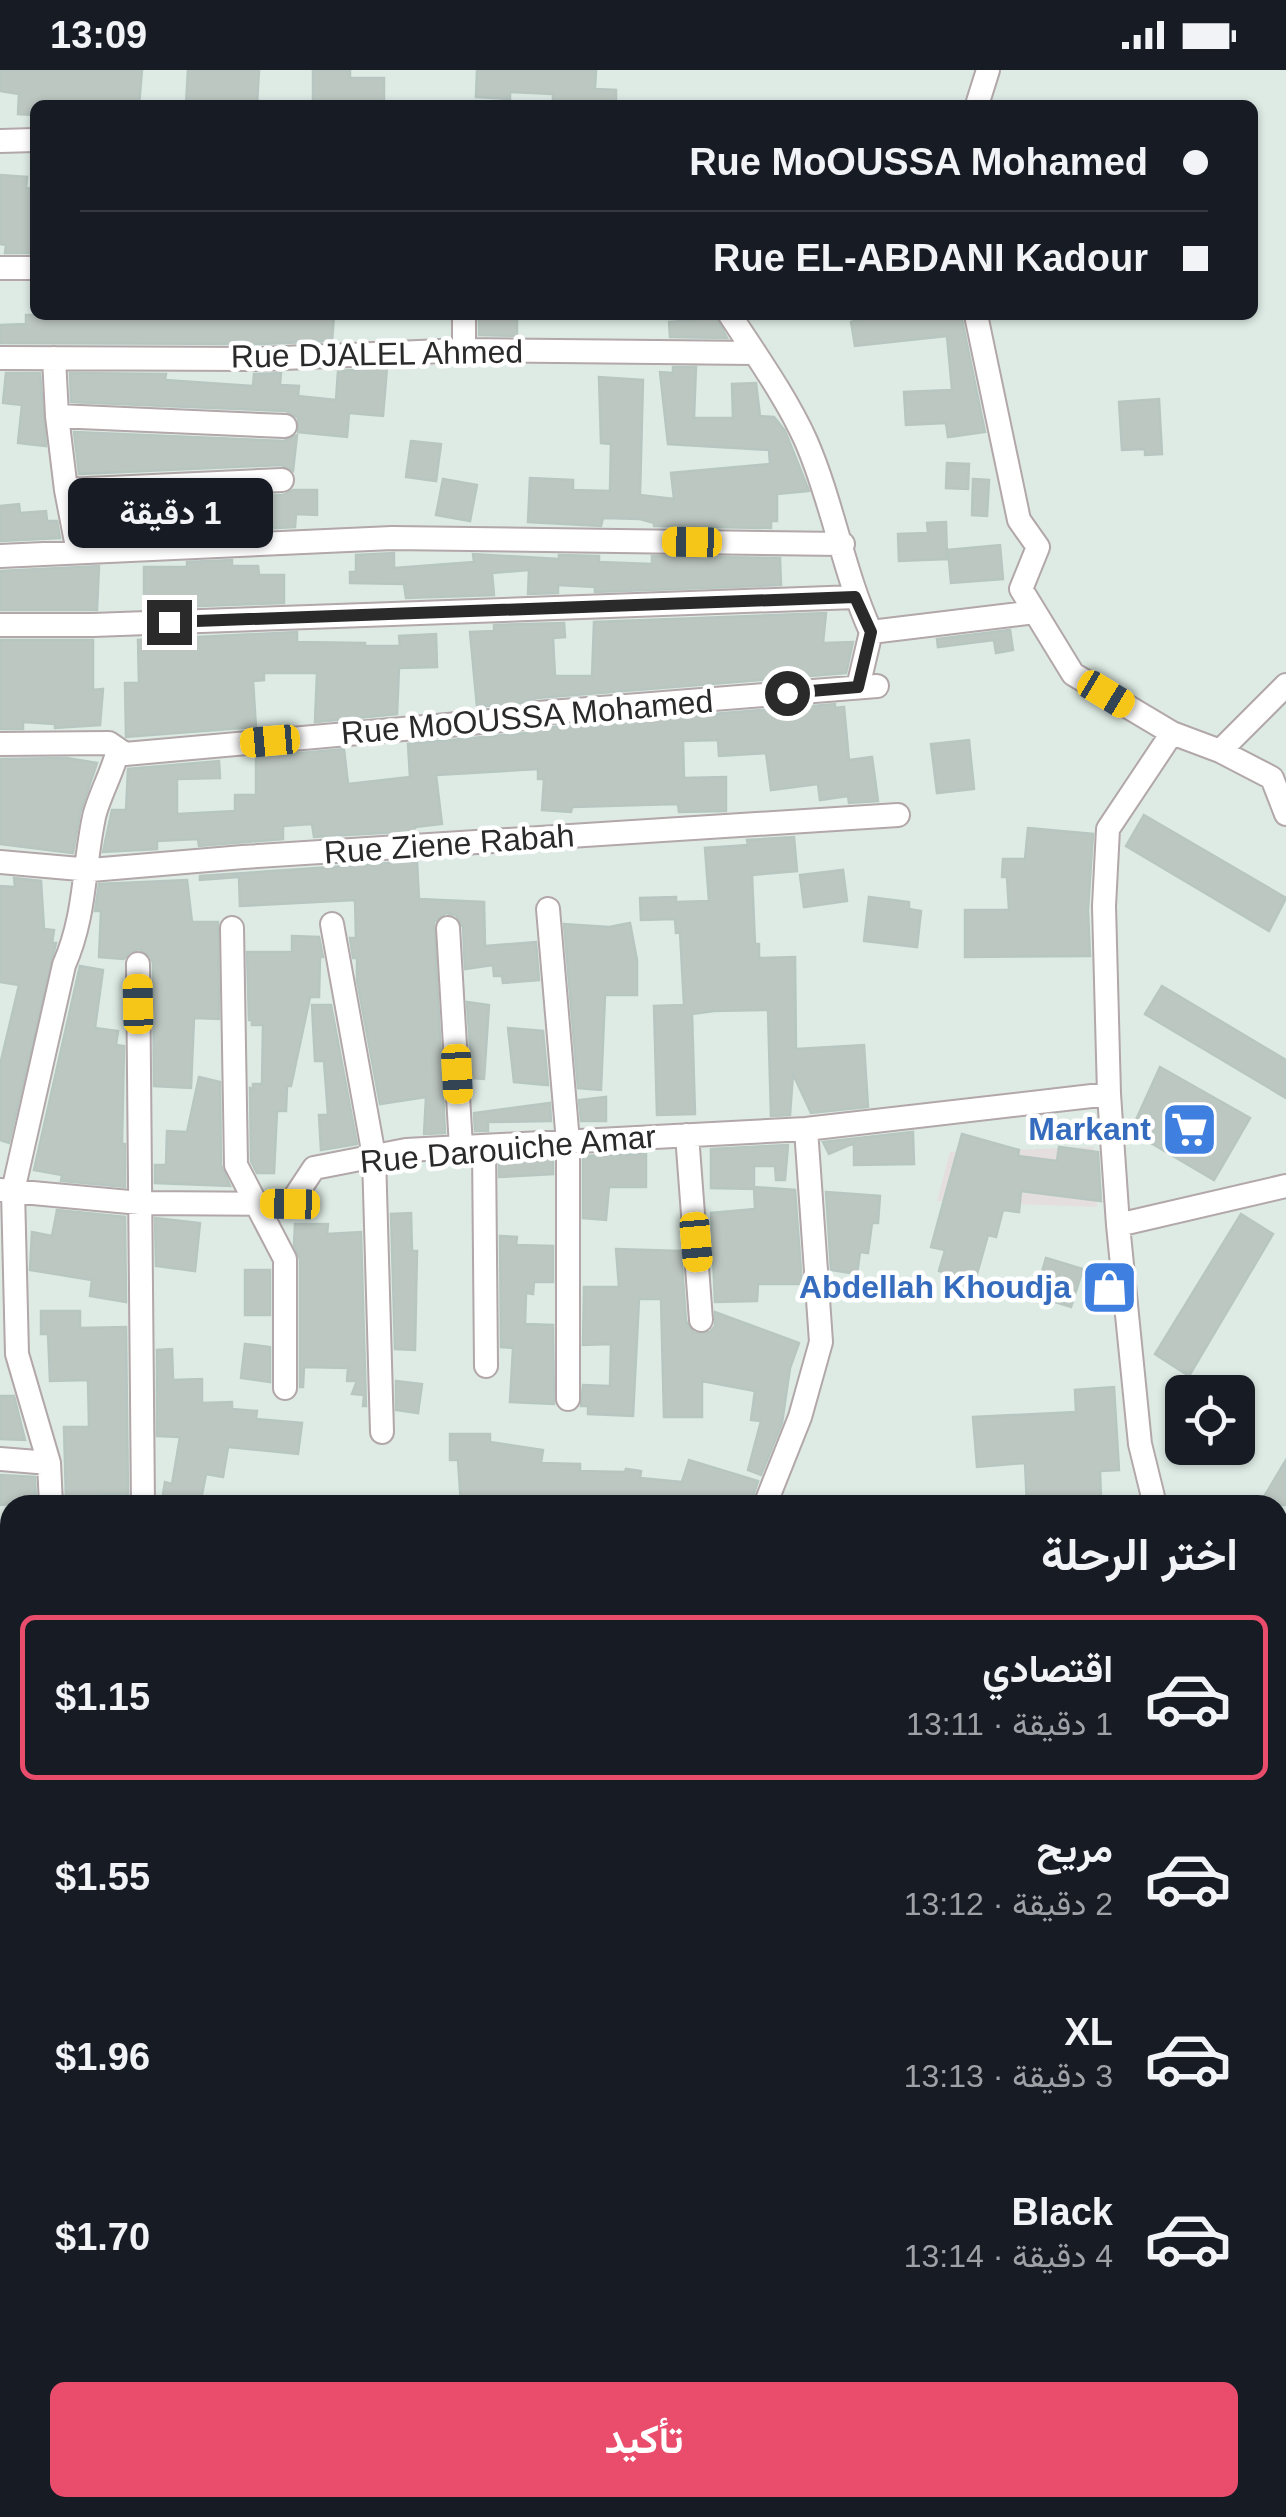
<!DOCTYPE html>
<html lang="ar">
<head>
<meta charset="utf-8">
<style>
	:root { --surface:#171b24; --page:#242831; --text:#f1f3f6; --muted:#9ea1a6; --line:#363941; --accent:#ea4c6c }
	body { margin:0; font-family:Arial,Vazirmatn,sans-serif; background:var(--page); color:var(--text); direction:rtl; height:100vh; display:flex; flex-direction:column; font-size:38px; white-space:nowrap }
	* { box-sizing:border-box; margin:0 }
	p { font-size:32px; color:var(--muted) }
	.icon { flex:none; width:55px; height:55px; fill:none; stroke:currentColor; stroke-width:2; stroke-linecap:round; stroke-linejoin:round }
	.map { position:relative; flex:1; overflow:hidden; direction:ltr }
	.details { position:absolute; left:0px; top:1425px; width:1288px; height:1022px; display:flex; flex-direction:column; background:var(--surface); border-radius:30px 30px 0 0; box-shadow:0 2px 8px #0004; direction:rtl }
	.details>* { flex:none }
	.banner { position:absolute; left:30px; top:30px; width:1228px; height:220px; border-radius:15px; box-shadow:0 2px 8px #0004; direction:rtl; display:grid; align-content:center; height:220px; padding:0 50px; background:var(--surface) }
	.fabs { position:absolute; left:1165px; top:1305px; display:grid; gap:20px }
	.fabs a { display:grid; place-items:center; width:90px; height:90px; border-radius:15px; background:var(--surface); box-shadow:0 2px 8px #0004; font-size:50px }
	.end { position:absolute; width:45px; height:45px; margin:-22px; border:12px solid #2a2a2a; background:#fff; box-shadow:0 0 0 5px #fff }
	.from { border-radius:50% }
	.bubble { position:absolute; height:70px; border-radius:15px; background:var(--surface); box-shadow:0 2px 8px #0004; font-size:32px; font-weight:700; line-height:70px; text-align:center; direction:rtl }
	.car { position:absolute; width:30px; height:60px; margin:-30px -15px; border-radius:12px; box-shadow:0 0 8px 2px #0007; background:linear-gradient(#f5c518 24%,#345 0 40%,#f5c518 0 76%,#345 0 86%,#f5c518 0) }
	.banner b { display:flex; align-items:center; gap:35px; height:95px; font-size:38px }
	.banner b+b { border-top:2px solid var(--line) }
	.banner i { width:25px; height:25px; background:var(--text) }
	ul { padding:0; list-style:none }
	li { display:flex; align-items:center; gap:30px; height:165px; margin:0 20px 15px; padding:0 30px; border:5px solid transparent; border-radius:15px }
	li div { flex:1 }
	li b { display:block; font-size:38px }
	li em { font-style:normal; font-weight:700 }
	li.current { border-color:var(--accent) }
	li>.icon { width:90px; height:90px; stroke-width:1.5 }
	h2 { padding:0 50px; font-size:45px; line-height:120px }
	.action { display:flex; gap:20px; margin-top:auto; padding:20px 50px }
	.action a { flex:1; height:115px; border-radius:15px; background:var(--accent); color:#fff; font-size:40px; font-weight:700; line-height:115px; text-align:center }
	.status { display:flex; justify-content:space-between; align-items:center; height:70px; padding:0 50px; background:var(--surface); direction:ltr }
	.status svg { height:28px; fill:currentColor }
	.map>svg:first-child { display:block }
	.industrial { fill:#e4dfde }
	.building { fill:#bdc7c2; stroke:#b7c6c1; stroke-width:2.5 }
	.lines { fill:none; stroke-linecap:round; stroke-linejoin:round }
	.minor-casing { stroke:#b2a7a9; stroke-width:26 }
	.minor { stroke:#fff; stroke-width:22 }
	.route { stroke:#2a2a2a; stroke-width:12 }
	.labels { text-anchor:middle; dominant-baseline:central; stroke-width:9; stroke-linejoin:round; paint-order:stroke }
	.street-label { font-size:32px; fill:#2a2a2a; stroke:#fff }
	.shop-label { font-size:32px; font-weight:bold; fill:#366cbe; stroke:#fff; text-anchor:end }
</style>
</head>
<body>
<div class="status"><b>13:09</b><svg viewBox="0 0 49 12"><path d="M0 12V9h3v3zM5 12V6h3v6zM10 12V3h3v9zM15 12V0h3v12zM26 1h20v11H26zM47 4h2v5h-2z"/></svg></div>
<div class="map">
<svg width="1286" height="2447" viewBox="0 0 1286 2447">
	<rect width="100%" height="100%" fill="#deebe5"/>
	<path class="industrial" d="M1094,1077l3,60 -160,-6 13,-49z"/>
	<path class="building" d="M0,0h142l-3,35h-104v10l-17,-1 1,-20 -19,-3z
		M188,0h71l-2,35h-71z
		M313,0h37v8h34v27h-71z
		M477,0h119l-1,19 21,1v15h-63v-11l-43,-2v7l-34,-2z
		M0,105l27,2 -1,11 9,1 -1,64h-29l1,-8 -6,-1z
		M26,245h308l-2,26 -71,3 -261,-1v-18l26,-1z
		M479,245h38v21l-38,-1z
		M707,245h8l12,23 -57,-1 -1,-15 28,-2z
		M878,245h83l24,117 -37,5 -2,-14 -40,2 -2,-33 48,-2 -5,-54 -92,10 -4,-24z
		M673,297h23l-2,51h39l-1,-34 24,-1 4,33 14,1 11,14 24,60 -32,3v27h-6v7l-117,-2v-3l-14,-4 -37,-1 -2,8 -73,-4 2,-44 43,2v10l37,1 1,-47 -10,-1 -2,-66 44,3 -3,115 34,4 -3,-26 99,-9 -1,-14 -101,-6 -8,-72 13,1z
		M387,298l-4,48 -34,-3 -2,24 -49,-5v-14l-12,-7 -215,-9 -1,-29 96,1 -1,6 88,6 1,-12 27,-1 -1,12 19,1 -1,10 38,4 2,-29z
		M6,303h34l6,73 -28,-3 4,-38 -19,-2z
		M1159,329l3,55 -17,1v-6l-23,1 -3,-48z
		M74,362l210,9 13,-6 -4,36 -12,-6 -202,9z
		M411,371l30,3 -5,37 -30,-4z
		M947,393l22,1 -1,25 -22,-1z
		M443,409l34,6 -7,36 -34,-6z
		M973,409l16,1 -2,36 -15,-1z
		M293,420h24v25l-21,-1 -1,13 -106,5 -73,-9 1,12 -27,2 -5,-30 198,-12z
		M19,434l1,9 26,-2 1,10h10l3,17 -60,3v-35z
		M946,452l1,37 -48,2 -1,-27 30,-1 -1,-10z
		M1000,475l3,34 -52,4 -3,-33z
		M394,483v15l80,-6 -1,-8 86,5v-4l40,1v6l53,2v-8l128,2 1,27 -186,7v-5l-37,-2v8l-30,1 1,-24 -37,3 2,22 -88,3 -2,-14 -54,-1v-11h6v-17z
		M232,490v6h26l1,9h25v28l-140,5v-41h43v-5z
		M99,496l-2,44h-97v-39z
		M826,543l-3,30 30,-1 -7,31 -309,25 -15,5 -45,4 -7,-75 24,-1v-6l70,-2 1,14 -12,1 2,38h37l2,-54z
		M1010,560l3,20 -17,3 -2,-13 -56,7 -1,-8z
		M297,562v10l68,1v3h35l-1,-10 37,-2 1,33 -38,1 -2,46 -82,8 2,-49h-53v7l-11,1 3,46 -130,10 -1,-54h14l-1,-43z
		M0,570h93v50l10,-1 -3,36 -45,3v-4l-32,-2v7h-23z
		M835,634v4l9,-1 5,53 23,-3 6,44 -29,2 -1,-7 -28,4 -2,-16 -47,6 -5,-37 -47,3 -1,-16 -35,1 1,37 42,-1v34l-47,1 -1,-8 -106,3 -1,5 -29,-2 2,-31h-6v-10l-102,6 6,49 -27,3v4l-101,6 -2,-13 -29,2v13l-84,7 -1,-7 -41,2v8l-54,3 9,-42h14l2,-41 91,-8 1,17 -43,1v35l58,-3v-16h21v-38l88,-8 4,35 62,-7 -2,-33 118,-11 15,-5z
		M969,670l5,49 -37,4 -6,-49z
		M67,688l30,5 -17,50 -7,40 -73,-9v-85z
		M1144,745l142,83 -17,33 -143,-85z
		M1028,758l65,6 -5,76 2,46 -125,1v-47h44l-2,-33h-5l1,-18h22z
		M794,767l3,34 -45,4 3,69h4v14l36,-1 1,92 68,-4 4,62 -57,6 -18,-39 -3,41 -19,1 -3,-106 -54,1 -22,3 3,100 -38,1 -3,-109 30,-1 -4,-73 -4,1 -1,-14 -34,1 -1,-22 36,-1v5l33,-1 -4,-53 43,-3 -1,-5z
		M417,791l2,38 65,3 1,44 51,-4 3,38 -36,3 -1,-7h-8l-1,-11 -28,4 -2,-42 -7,-12 -10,-2 -12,9 11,211 -21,1 2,-37 -46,7 -23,-124v-22h-4l-3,-20h6l-1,-38 -115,6 -1,-29 -39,3v-4z
		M843,800l4,31 -43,6 -4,-32z
		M14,808l27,3 3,48 10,1 -2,13h4l-47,200 -9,-3v-75l19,-80 -19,-3v-96l15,1z
		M187,810l5,42h26l1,97 -25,-1 -3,70 -37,-2 -1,-123 -3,-7 -11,-7 -9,3 -6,7 -25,-2 2,-46h-6l4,-27z
		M869,827l40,5v7l12,2 -4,36 -53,-6z
		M630,853l7,37v35h-32l-4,95 -23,-2 -14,-164 45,3z
		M292,866l27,1 4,20h-3l-1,40h-9l-19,89h-4l-1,25h-9l-3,62h-17l-6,-12 -1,-73 3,1v-5h9l1,-59h-11v-5h-3l-2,-68h45z
		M80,896l23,4 -8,58 23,3 -2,14 8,1 -2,98h3v43l-64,-6 1,-6 -28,-5z
		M1162,916l124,74v38l-141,-84z
		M467,932l22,3 -5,74 -12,-1z
		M312,935h19l26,139 -36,6 -2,-35h9l-4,-54h-9z
		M508,958l35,3 5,54 -34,-3z
		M1160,997l90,51 -36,62 -75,-44 -4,-14z
		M199,1007l21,5 1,83 9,21 -75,-3v-18h11l1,-34 20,1z
		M606,1027v24h-25l-2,-21z
		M550,1033l1,18 -63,1v9h-13l-1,-18z
		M913,1062l1,32 -60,1v-22l-25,11 -6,-12z
		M962,1064l57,16 -1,6 39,5 2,-14 39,5 3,49 -80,-10 -2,21 -16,-2 -7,27 -8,-2 -13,46 -36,-10 6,-21 -14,-3z
		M788,1075l-3,35h-9l-1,-14h-21v23l-43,-1v-39z
		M646,1084v33h-37l-3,33 -23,-2v-62z
		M553,1087v17l-54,3v-17z
		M754,1117l41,3 7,94h-44l-1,17 -42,1 -4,-89 44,-4z
		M826,1122l54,4 -2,27h-6l-4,30 -8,-1 -3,22 -26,-4z
		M57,1140l68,7 1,85 -36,-6 2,-16 -62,-10 2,-38 20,4z
		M411,1143l1,38h5l-2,99 -20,-1 -4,-135z
		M1241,1144l32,20 -84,142 -34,-22z
		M155,1148l45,5 -5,48 -39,-5z
		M295,1154h33l-1,10 34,-2 5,174h-3l1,-11 -12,-1 5,-13h-10l1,-13 -44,-1 -1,20h-3v-128l-6,-14z
		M500,1166l17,1 -1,8 37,1v36h-19l-1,12 -7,-1 -1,31 28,1 1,79 -44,-2 3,-54 -12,-1z
		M616,1179l65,2 5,70 8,12 16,-1 5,-6v-14l84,31 -9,25 -8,55 -21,52 -13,-5 13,-49 -10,-1 4,-29 -53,-10v36h-38l-3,-118h-22l-6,117 -45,-2v-8h-7l2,-21 27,1 1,-42 -28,1 1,-58h35z
		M1046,1188l37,11 -12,38 -36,-11z
		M245,1200h25v45h-25z
		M41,1241h39v17l46,-1 2,167h-26v7h-36l-2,-74h25l-1,-47 -38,1 -2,-47h-7z
		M245,1274l25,3v35l-29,-4z
		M172,1279l1,31 29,-1v24l30,-1v7l25,2 -1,8 46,4 -4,31 -70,-7 -5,30 -17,-3 -6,31 -38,-4 3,-19 7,2 8,-47 -23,-1v-86z
		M396,1311l26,3 -4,29 -22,-3z
		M1114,1317l5,83 -19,1 1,30 -74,4 -2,-42 -48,4 -4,-50 103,-5 -1,-22z
		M0,1326h14l11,44 -25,-1z
		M450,1364h40v8l53,8 -2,13 39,1v7l45,1 1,-3 15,2 -1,7 42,4 7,-22 69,21 -8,24h-55l-24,-7 -1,7h-209l-3,-45h-8z
		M1286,1390v45h-27z
		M0,1405l35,2 1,25 -36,3z"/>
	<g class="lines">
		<defs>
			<path id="minor" d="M977,35l11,-35
				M0,71l35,-1
				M0,198h35
				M464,245v35
				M730,245c26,40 56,82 76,126 27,62 37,130 65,191l164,-20
				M976,245l43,205 19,27 -17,42 52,85 99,59
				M0,288l261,1 203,-9 291,3
				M54,288l3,58
				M66,420l-9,-74 228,10
				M78,482l-12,-62 216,-10
				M0,486l392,-18 451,6
				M0,555h93l762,-28
				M858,617l13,-55
				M0,674l109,-1 16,11 400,-36 13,-5 339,-27
				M1220,681l52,27 14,36
				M0,792l91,8 152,-13 655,-42
				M548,839l20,233v257
				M332,854l42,232 8,276
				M232,858l4,237 49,94v129
				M448,858l13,219
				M138,894l5,541
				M687,1065l14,185
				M484,1076l2,220
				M0,1120l140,13 150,1 24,-36 92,-18 400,-21 303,-35
				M1118,1155l168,-39
				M0,1389l49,4
				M51,1435l-2,-42 -32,-109 -4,-163 51,-226c22,-50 19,-96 30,-148 4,-18 16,-40 22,-60
				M765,1435l35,-88 21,-75 -15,-213
				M1155,1435l-15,-61 -22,-219 -9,-131 -5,-188 4,-77 64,-96 48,18 66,-66
				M0,1481h10
				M0,1618l10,1
				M1278,1676l8,13
				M0,1717h10
				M1278,1855h8
				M0,1885l10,-1
				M0,1980l10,1
				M1278,1980h8
				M1278,2099l8,-1
				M1278,2192h8
				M1278,2374h8
				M342,2438l1,9
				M664,2438v9
				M961,2438l1,9
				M24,2447v-9"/>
		</defs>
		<use href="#minor" class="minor-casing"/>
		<use href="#minor" class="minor"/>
	</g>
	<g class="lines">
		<path class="route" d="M169,552l686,-25 16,35 -13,55 -71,6"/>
	</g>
	<defs>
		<symbol id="supermarket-square" viewBox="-11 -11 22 22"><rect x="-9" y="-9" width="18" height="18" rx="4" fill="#3f7fe0" stroke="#fff"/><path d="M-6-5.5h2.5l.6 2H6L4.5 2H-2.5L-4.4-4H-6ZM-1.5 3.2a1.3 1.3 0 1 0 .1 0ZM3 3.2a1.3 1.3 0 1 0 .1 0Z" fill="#fff"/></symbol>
		<symbol id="shop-square" viewBox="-11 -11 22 22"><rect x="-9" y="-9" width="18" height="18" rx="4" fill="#3f7fe0" stroke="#fff"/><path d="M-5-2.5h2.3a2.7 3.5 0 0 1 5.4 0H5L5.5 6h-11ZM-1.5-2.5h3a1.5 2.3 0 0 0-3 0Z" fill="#fff"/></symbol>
	</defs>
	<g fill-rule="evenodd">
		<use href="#supermarket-square" x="1158" y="1028" width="63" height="63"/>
		<use href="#shop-square" x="1078" y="1186" width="63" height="63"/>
	</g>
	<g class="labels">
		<g class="street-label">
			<text transform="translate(377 284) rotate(-1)">Rue DJALEL Ahmed</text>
			<text transform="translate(527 647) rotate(-5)">Rue MoOUSSA Mohamed</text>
			<text transform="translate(449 774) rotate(-4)">Rue Ziene Rabah</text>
			<text transform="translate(508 1079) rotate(-5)">Rue Darouiche Amar</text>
		</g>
		<g class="shop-label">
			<text x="1151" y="1059">Markant</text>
			<text x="1071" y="1217">Abdellah Khoudja</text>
		</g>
	</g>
</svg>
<div class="fabs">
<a><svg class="icon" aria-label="locate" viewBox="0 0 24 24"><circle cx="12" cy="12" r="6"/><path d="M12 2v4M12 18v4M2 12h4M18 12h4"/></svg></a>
</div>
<i class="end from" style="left:787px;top:623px"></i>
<i class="end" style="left:169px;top:552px"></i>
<div class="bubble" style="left:68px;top:408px;width:205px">1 دقيقة</div>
<i class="car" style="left:692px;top:472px;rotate:271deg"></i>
<i class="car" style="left:1106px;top:624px;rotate:121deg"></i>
<i class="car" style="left:270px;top:671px;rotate:265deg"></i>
<i class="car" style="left:138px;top:934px;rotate:359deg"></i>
<i class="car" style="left:457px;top:1004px;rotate:177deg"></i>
<i class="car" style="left:290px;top:1134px;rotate:271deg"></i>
<i class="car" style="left:696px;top:1172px;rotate:175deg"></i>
<div class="banner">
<b><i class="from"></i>Rue MoOUSSA Mohamed</b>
<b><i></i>Rue EL-ABDANI Kadour</b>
</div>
<section class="details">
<h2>اختر الرحلة</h2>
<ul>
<li class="current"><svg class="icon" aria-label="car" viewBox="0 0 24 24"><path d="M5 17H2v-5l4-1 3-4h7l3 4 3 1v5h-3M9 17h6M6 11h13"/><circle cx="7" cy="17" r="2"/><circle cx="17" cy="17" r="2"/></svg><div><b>اقتصادي</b><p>1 دقيقة · 13:11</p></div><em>$1.15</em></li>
<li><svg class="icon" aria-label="car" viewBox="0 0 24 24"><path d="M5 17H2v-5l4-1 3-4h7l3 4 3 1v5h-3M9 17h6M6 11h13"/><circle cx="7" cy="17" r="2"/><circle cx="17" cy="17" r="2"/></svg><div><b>مريح</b><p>2 دقيقة · 13:12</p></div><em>$1.55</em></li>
<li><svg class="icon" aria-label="car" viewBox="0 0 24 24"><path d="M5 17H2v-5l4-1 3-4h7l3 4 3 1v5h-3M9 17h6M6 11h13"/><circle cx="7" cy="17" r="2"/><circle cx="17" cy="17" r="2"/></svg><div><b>XL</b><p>3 دقيقة · 13:13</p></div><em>$1.96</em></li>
<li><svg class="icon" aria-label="car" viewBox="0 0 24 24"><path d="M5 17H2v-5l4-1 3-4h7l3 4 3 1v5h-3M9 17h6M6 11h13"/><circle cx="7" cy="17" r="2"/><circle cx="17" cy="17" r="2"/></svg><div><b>Black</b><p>4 دقيقة · 13:14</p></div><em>$1.70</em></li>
</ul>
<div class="action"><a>تأكيد</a></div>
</section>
</div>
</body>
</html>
